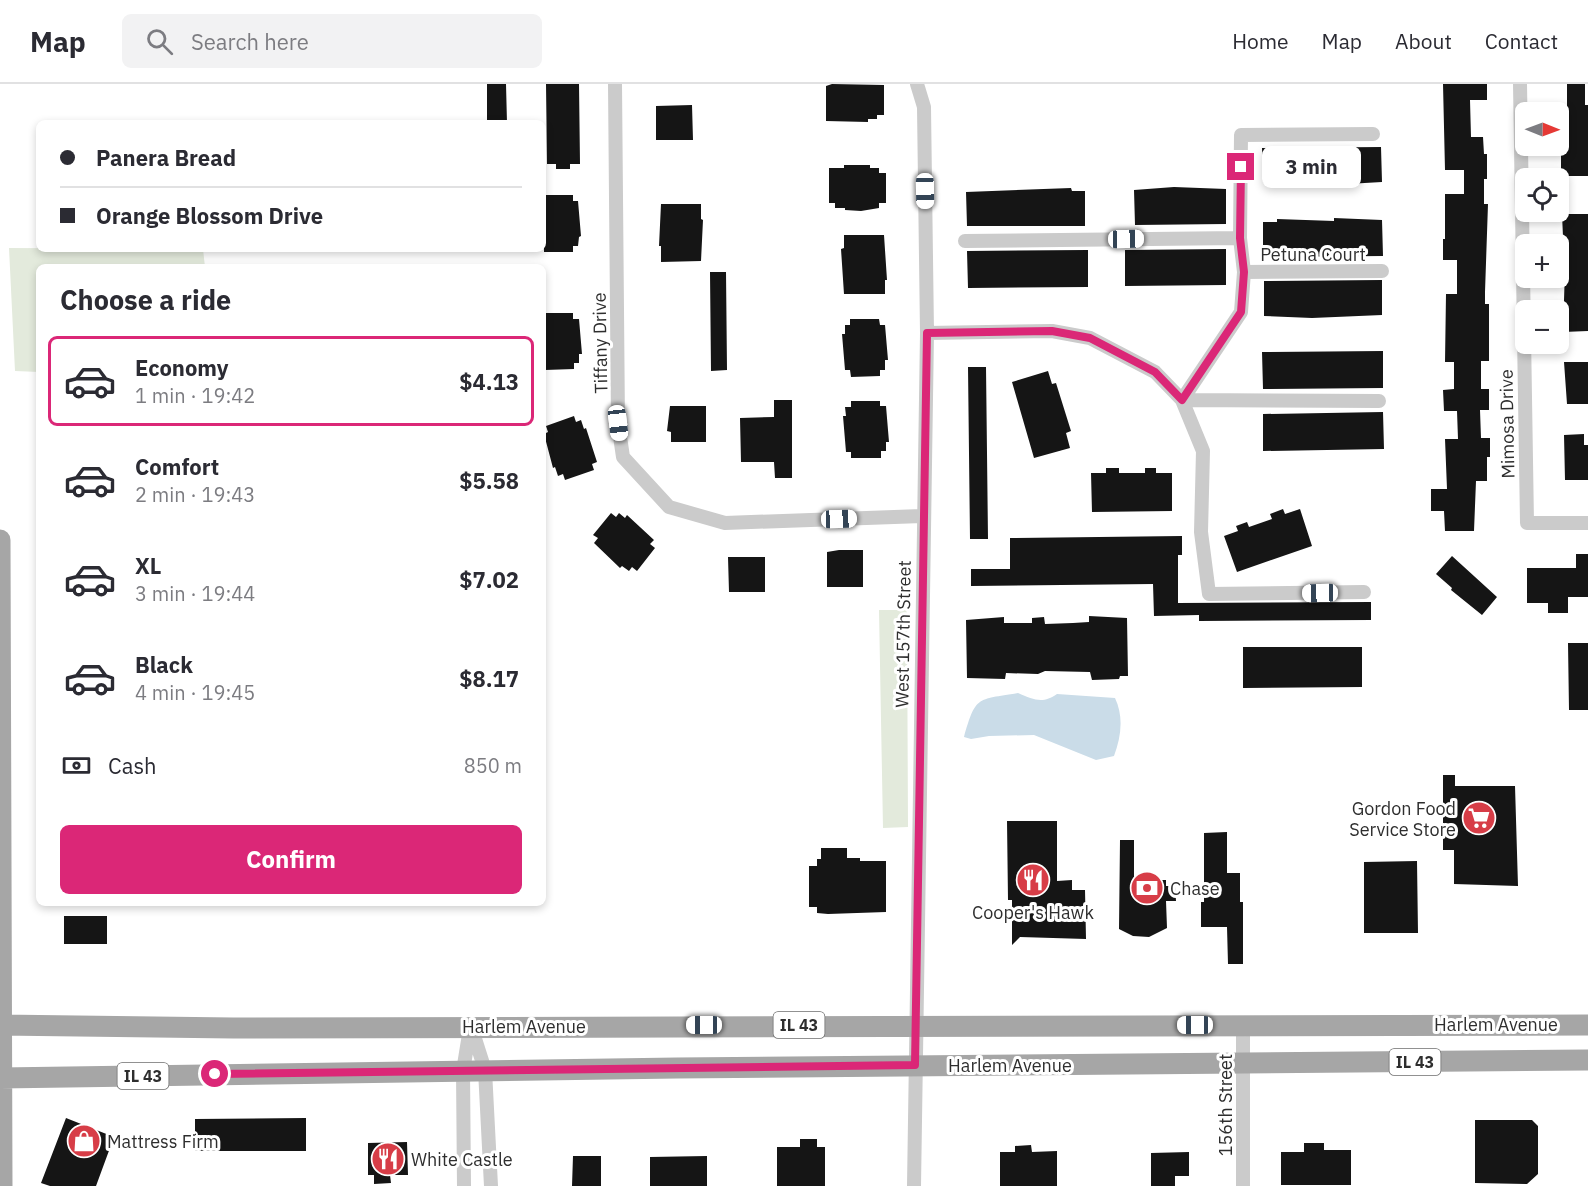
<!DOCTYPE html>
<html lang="en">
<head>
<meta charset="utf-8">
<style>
	:root { --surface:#fff; --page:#f2f2f3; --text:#2b2b33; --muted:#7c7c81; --line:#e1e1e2; --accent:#db2777 }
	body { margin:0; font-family:"IBM Plex Sans",sans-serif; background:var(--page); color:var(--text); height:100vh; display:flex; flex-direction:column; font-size:22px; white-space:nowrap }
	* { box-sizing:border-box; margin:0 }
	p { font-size:20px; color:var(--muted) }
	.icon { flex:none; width:33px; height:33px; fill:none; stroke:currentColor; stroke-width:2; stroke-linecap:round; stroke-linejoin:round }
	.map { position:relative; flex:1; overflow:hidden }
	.side { position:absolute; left:36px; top:180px; width:510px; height:642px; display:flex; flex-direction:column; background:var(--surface); border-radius:9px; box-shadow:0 3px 9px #0003 }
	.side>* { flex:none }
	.top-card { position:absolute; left:36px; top:36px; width:510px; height:132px; border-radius:9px; box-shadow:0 3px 9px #0003; display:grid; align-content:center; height:132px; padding:0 24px; background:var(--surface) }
	.needle { width:39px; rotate:91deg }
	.buttons { position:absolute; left:1515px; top:18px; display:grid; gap:12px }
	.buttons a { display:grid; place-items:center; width:54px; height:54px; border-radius:9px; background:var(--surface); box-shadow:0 3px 9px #0003; font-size:30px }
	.end { position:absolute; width:27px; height:27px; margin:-14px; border:8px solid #db2777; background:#fff; box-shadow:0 0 0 3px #fff }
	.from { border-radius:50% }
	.bubble { position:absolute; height:42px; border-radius:9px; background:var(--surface); box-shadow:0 3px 9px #0003; font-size:20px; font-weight:700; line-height:42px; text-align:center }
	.car { position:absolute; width:18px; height:36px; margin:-18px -9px; border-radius:8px; box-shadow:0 0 4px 2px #0007; background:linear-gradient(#fff 24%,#345 0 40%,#fff 0 76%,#345 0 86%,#fff 0) }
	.top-card b { display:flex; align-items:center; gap:21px; height:57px; font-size:22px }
	.top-card b+b { border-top:2px solid var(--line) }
	.top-card i { width:15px; height:15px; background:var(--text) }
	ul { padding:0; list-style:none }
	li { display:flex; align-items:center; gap:18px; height:90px; margin:0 12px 9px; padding:0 12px; border:3px solid transparent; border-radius:9px }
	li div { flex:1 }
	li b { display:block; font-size:22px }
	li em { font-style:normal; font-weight:700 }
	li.active { border-color:var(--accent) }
	li>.icon { width:54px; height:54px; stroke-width:1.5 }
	h2 { padding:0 24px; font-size:27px; line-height:72px }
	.pay { display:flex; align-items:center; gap:15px; height:66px; padding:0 24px; font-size:22px }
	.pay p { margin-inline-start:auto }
	.cta { display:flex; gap:12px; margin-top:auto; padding:12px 24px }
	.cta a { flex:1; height:69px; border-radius:9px; background:var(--accent); color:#fff; font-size:24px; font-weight:700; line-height:69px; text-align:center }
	header { display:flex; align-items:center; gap:36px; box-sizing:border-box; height:84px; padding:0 30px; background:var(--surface); border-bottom:2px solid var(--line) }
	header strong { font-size:28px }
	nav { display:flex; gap:33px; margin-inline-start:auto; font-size:21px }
	.search { width:420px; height:54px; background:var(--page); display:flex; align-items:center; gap:15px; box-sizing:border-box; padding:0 21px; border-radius:9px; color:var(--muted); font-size:22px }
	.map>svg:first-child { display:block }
	.green { fill:#e3eadc }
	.water { fill:#cadce8 }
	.building { fill:#151515 }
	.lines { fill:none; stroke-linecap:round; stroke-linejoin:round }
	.minor { stroke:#cbcbcb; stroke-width:14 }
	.primary { stroke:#a6a6a6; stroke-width:21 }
	.route { stroke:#db2777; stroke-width:8 }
	.labels { text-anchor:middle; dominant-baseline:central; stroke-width:6; stroke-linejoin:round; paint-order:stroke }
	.shield { fill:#fff; stroke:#6d6d6d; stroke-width:1.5 }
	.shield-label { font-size:16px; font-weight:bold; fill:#2e2e2e }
	.street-label { font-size:18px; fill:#2e2e2e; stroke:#fff }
	.poi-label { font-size:18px; fill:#2e2e2e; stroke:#fff; text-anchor:start }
</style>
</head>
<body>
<header>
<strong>Map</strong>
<div class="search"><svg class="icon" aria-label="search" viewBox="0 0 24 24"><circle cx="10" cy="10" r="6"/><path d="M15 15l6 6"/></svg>Search here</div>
<nav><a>Home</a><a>Map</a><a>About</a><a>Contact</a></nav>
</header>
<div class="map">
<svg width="1588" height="1102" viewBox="0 0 1588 1102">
	<rect width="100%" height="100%" fill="#fff"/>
	<path class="green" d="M9,164l194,1 2,18h-166v105l-24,-1z
		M879,526h28l1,217 -25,1z"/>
	<path class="water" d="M1018,609c16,7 25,11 39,1l58,4c9,19 6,39 -1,58l-18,4 -62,-25 -45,1 -18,3 -7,-2c12,-41 12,-37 54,-44z"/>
	<path class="building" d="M487,0h19l1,39h-20z
		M546,0h33l1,80h-10v5h-14v-5h-9z
		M832,0l52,1v30h-7v4h-9v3l-42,-1v-35z
		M1443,0h44v16h-17l1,37h12l1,17h3v25h-3v25h4l-3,88v12h4v57h-8v28h8v21h-9l1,28h9v19h-3v24h-11l-2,50h-29l-1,-20h-13v-22h16l-2,-50h13l-1,-28h-13l-1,-21 11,-1v-27h-9l1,-68h11v-34h-14v-21h2v-45h19v-24h-19z
		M1567,0h18v21h3v71h-27v-55h6z
		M692,21l1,35h-37v-34z
		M1381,63l1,35 -52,3 -67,-2 -1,-35z
		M844,81h26v3h9v5h7v30h-7v5l-18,3 -16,-1v-2h-10v-5h-6v-35h15z
		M1174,103l52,2v35l-91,1 -1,-35z
		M1071,104l1,3h13v35h-118l-1,-34z
		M543,111h30v6h5l3,35 -2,1 -1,9h-5v6h-29z
		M661,120h40v15l2,1 -2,41 -40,1v-16h-2z
		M1562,130h26v117l-25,1 3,-95h-3z
		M1334,134l48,2 1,36 -120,1v-35h14v-3l57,2z
		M844,151h40l3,45h-2v14h-41l-3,-45 3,-1z
		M1226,165v36l-101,1v-36z
		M1088,166v37l-120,1 -1,-37z
		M710,188h16l1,98 -16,1z
		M1382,196v35l-70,3 -48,-2v-35z
		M543,229h30v6h6l3,35h-3v9h-5v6l-29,1z
		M850,235h29l1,6h5l3,35h-3v10h-5v6l-29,1 -1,-7h-5l-3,-36h3v-9h5z
		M1383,267v37l-120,1 -1,-37z
		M1564,278h24v42h-21z
		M968,283h18l2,172h-18z
		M1048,287l4,13 4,-1 15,48 -5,2 4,15 -36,10 -22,-76z
		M774,316h18v78h-17l-1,-16h-33l-1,-44 34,-1z
		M851,317h29v5h6l3,36h-3v9h-5v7h-30v-6h-5l-3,-36h3l-1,-9h6z
		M670,322h36v36h-35v-10l-4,-1z
		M1383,328l1,37 -121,2v-37z
		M574,332l2,6 5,-2 3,9 2,-1 11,34 -5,2 2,6 -29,10 -2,-6 -5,2 -3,-9 -2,1 -9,-34 4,-2 -2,-6z
		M1584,350v11h4v35h-23l-1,-45z
		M1106,384h13v5h26v-5h11v5h16v38l-80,1 -1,-39h15z
		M1283,425l2,5 15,-5 12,37 -75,26 -13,-36 14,-5 -2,-5 11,-4 2,5 23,-8 -2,-5z
		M611,429l5,4 3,-4 6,5 2,-3 27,25 -4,4 5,4 -18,23 -5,-4 -3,4 -7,-5 -2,2 -26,-25 4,-5 -5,-3z
		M1182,452v19h-4v48l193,-1v18l-172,1v-6l-45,1 -1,-32 -182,2v-17h39v-31z
		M839,466h24v37h-36v-35z
		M1576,470h12v43h-20v16h-20v-10h-21v-35h49z
		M1452,472l45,41 -15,18 -31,-25 1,-2 -16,-14z
		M728,473h37v35h-36z
		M1089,532l38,2 1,58h-8l-1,3 -27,1 -2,-8 -45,-1 -7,3 -32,-1 -1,6 -38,-1 -1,-58 38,-3v6h28v-5l12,-1 1,7 28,-1 16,-1z
		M1568,559h20v67h-19z
		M1243,563h119v40l-119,1z
		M1443,691h12v11h60l3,100 -64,-2v-34h-11z
		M1007,737h50v60l15,-1v10h13l1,49 -66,-2 -8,8v-45h-4z
		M1227,748v41h13v29h3v62h-15l-1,-37h-26v-25h3v-69z
		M1120,756h14v40h32v6h9l1,15h-10l1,27 -18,9 -16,-1 -14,-7z
		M821,764h26v10h13v3h26v51l-58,2 -11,-1v-6h-8v-41h8v-7h4z
		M1417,777l1,72h-54v-71z
		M64,832h43v28h-43z
		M66,1034l48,19 -18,49h-46l-9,-3z
		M306,1034v33h-111v-32z
		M1475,1036h57l6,6v48l-11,10 -52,-1z
		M800,1055h17v8h8v39h-48v-39h23z
		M407,1058l1,33h-18l1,8 -17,1v-9h-6v-32z
		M1304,1059h20v7h27v35h-70v-33h23z
		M1031,1061l1,7 25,-1v35h-57v-34h15v-6z
		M1189,1068v24h-14v10h-24v-33z
		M573,1072h28v30h-29z
		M707,1072v30h-57v-29z"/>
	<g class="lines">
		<path class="minor" d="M615,0l3,339 5,34 46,50 56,16 197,-7
			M1520,0l7,439h61
			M965,157l275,-3
			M1244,188l138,-1
			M927,249l125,-2 38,7 65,34 27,28 21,51 -2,81 8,62 155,-2
			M1182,316l59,-88 3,-40 -4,-34 1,-103 132,-1
			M1182,316l197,1
			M1243,941v161
			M471,942l14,44 6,116
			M464,1102l-1,-115 7,-43
			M914,1102l13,-853 -3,-226 -7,-23"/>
		<path class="primary" d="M0,456l2,646
			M0,941l233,3 1355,-3
			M0,994l677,-10 911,-8"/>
	</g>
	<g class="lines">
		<path class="route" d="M215,990l700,-9 12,-732 125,-2 38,7 65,34 27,28 59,-88 3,-40 -4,-34 1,-71"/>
	</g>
	<defs>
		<symbol id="supermarket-disc" viewBox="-11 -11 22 22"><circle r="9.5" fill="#d73d47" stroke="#fff"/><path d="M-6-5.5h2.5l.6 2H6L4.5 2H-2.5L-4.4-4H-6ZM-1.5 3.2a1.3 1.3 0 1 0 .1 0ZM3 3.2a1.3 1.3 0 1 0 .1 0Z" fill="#fff"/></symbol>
		<symbol id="restaurant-disc" viewBox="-11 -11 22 22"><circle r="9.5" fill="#d73d47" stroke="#fff"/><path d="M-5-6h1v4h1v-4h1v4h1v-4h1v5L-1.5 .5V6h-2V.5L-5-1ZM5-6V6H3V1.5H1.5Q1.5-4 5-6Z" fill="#fff"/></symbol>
		<symbol id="bank-disc" viewBox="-11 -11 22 22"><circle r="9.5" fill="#d73d47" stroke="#fff"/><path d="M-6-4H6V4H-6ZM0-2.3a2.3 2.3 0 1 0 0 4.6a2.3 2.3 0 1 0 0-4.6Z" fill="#fff"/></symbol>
		<symbol id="shop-disc" viewBox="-11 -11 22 22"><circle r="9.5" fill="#d73d47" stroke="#fff"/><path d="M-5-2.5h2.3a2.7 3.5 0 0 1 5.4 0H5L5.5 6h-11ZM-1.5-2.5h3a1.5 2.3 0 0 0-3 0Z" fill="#fff"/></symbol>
	</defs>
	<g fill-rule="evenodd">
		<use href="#supermarket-disc" x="1460" y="715" width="38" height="38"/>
		<use href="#restaurant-disc" x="1014" y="777" width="38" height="38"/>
		<use href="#bank-disc" x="1128" y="785" width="38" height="38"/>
		<use href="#shop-disc" x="65" y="1038" width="38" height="38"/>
		<use href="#restaurant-disc" x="369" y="1056" width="38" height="38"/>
	</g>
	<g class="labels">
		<g class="shield">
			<rect x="773.5" y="928" width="51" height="26" rx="4.5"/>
			<rect x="1389.5" y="965" width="51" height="26" rx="4.5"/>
			<rect x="117.5" y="979" width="51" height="26" rx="4.5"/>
		</g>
		<g class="shield-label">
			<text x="799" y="941">IL 43</text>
			<text x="1415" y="978">IL 43</text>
			<text x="143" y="992">IL 43</text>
		</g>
		<g class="street-label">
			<text x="1313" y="170">Petuna Court</text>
			<text transform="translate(600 259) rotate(-91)">Tiffany Drive</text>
			<text transform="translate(1507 340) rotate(-91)">Mimosa Drive</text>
			<text transform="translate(903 550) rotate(-89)">West 157th Street</text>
			<text x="1496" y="940">Harlem Avenue</text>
			<text x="524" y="942">Harlem Avenue</text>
			<text x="1010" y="981">Harlem Avenue</text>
			<text transform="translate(1225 1021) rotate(-90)">156th Street</text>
		</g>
		<g class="poi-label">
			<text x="1456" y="724" text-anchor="end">Gordon Food<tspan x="1456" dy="21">Service Store</tspan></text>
			<text x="1170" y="804">Chase</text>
			<text x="1033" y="828" text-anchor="middle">Cooper's Hawk</text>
			<text x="107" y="1057">Mattress Firm</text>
			<text x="411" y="1075">White Castle</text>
		</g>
	</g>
</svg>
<div class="buttons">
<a><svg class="needle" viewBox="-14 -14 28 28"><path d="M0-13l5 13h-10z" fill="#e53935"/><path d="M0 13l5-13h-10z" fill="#7c7c81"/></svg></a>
<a><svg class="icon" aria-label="locate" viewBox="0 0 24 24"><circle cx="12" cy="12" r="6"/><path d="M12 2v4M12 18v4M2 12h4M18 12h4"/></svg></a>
<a>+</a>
<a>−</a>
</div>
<i class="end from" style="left:215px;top:990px"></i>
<i class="end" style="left:1241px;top:83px"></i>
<div class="bubble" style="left:1262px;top:62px;width:99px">3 min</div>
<i class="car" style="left:925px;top:107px;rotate:179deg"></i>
<i class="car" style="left:1126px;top:155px;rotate:89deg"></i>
<i class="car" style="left:618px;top:339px;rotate:173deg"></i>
<i class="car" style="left:839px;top:435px;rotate:88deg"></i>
<i class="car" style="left:1320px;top:509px;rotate:269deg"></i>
<i class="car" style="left:704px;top:941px;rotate:270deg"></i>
<i class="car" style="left:1195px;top:941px;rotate:270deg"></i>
<div class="top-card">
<b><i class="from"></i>Panera Bread</b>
<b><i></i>Orange Blossom Drive</b>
</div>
<section class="side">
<h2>Choose a ride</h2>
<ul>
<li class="active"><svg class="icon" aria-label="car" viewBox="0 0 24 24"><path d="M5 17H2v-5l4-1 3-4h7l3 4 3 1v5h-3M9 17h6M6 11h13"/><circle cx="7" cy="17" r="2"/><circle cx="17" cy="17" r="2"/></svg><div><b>Economy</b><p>1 min · 19:42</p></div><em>$4.13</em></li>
<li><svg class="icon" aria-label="car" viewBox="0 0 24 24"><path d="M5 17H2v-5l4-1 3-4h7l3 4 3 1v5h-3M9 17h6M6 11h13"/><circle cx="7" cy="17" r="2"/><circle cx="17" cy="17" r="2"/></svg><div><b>Comfort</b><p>2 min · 19:43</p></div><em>$5.58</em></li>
<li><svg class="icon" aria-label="car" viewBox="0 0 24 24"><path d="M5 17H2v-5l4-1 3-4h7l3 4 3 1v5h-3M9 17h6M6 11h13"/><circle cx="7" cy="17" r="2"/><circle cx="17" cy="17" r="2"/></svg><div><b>XL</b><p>3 min · 19:44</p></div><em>$7.02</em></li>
<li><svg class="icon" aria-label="car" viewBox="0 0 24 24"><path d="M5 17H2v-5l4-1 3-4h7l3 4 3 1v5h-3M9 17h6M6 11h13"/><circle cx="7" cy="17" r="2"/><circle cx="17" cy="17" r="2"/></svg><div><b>Black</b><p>4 min · 19:45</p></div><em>$8.17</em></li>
</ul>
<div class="pay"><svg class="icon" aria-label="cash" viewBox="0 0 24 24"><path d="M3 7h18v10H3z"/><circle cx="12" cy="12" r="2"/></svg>Cash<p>850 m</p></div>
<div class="cta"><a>Confirm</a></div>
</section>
</div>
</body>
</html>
